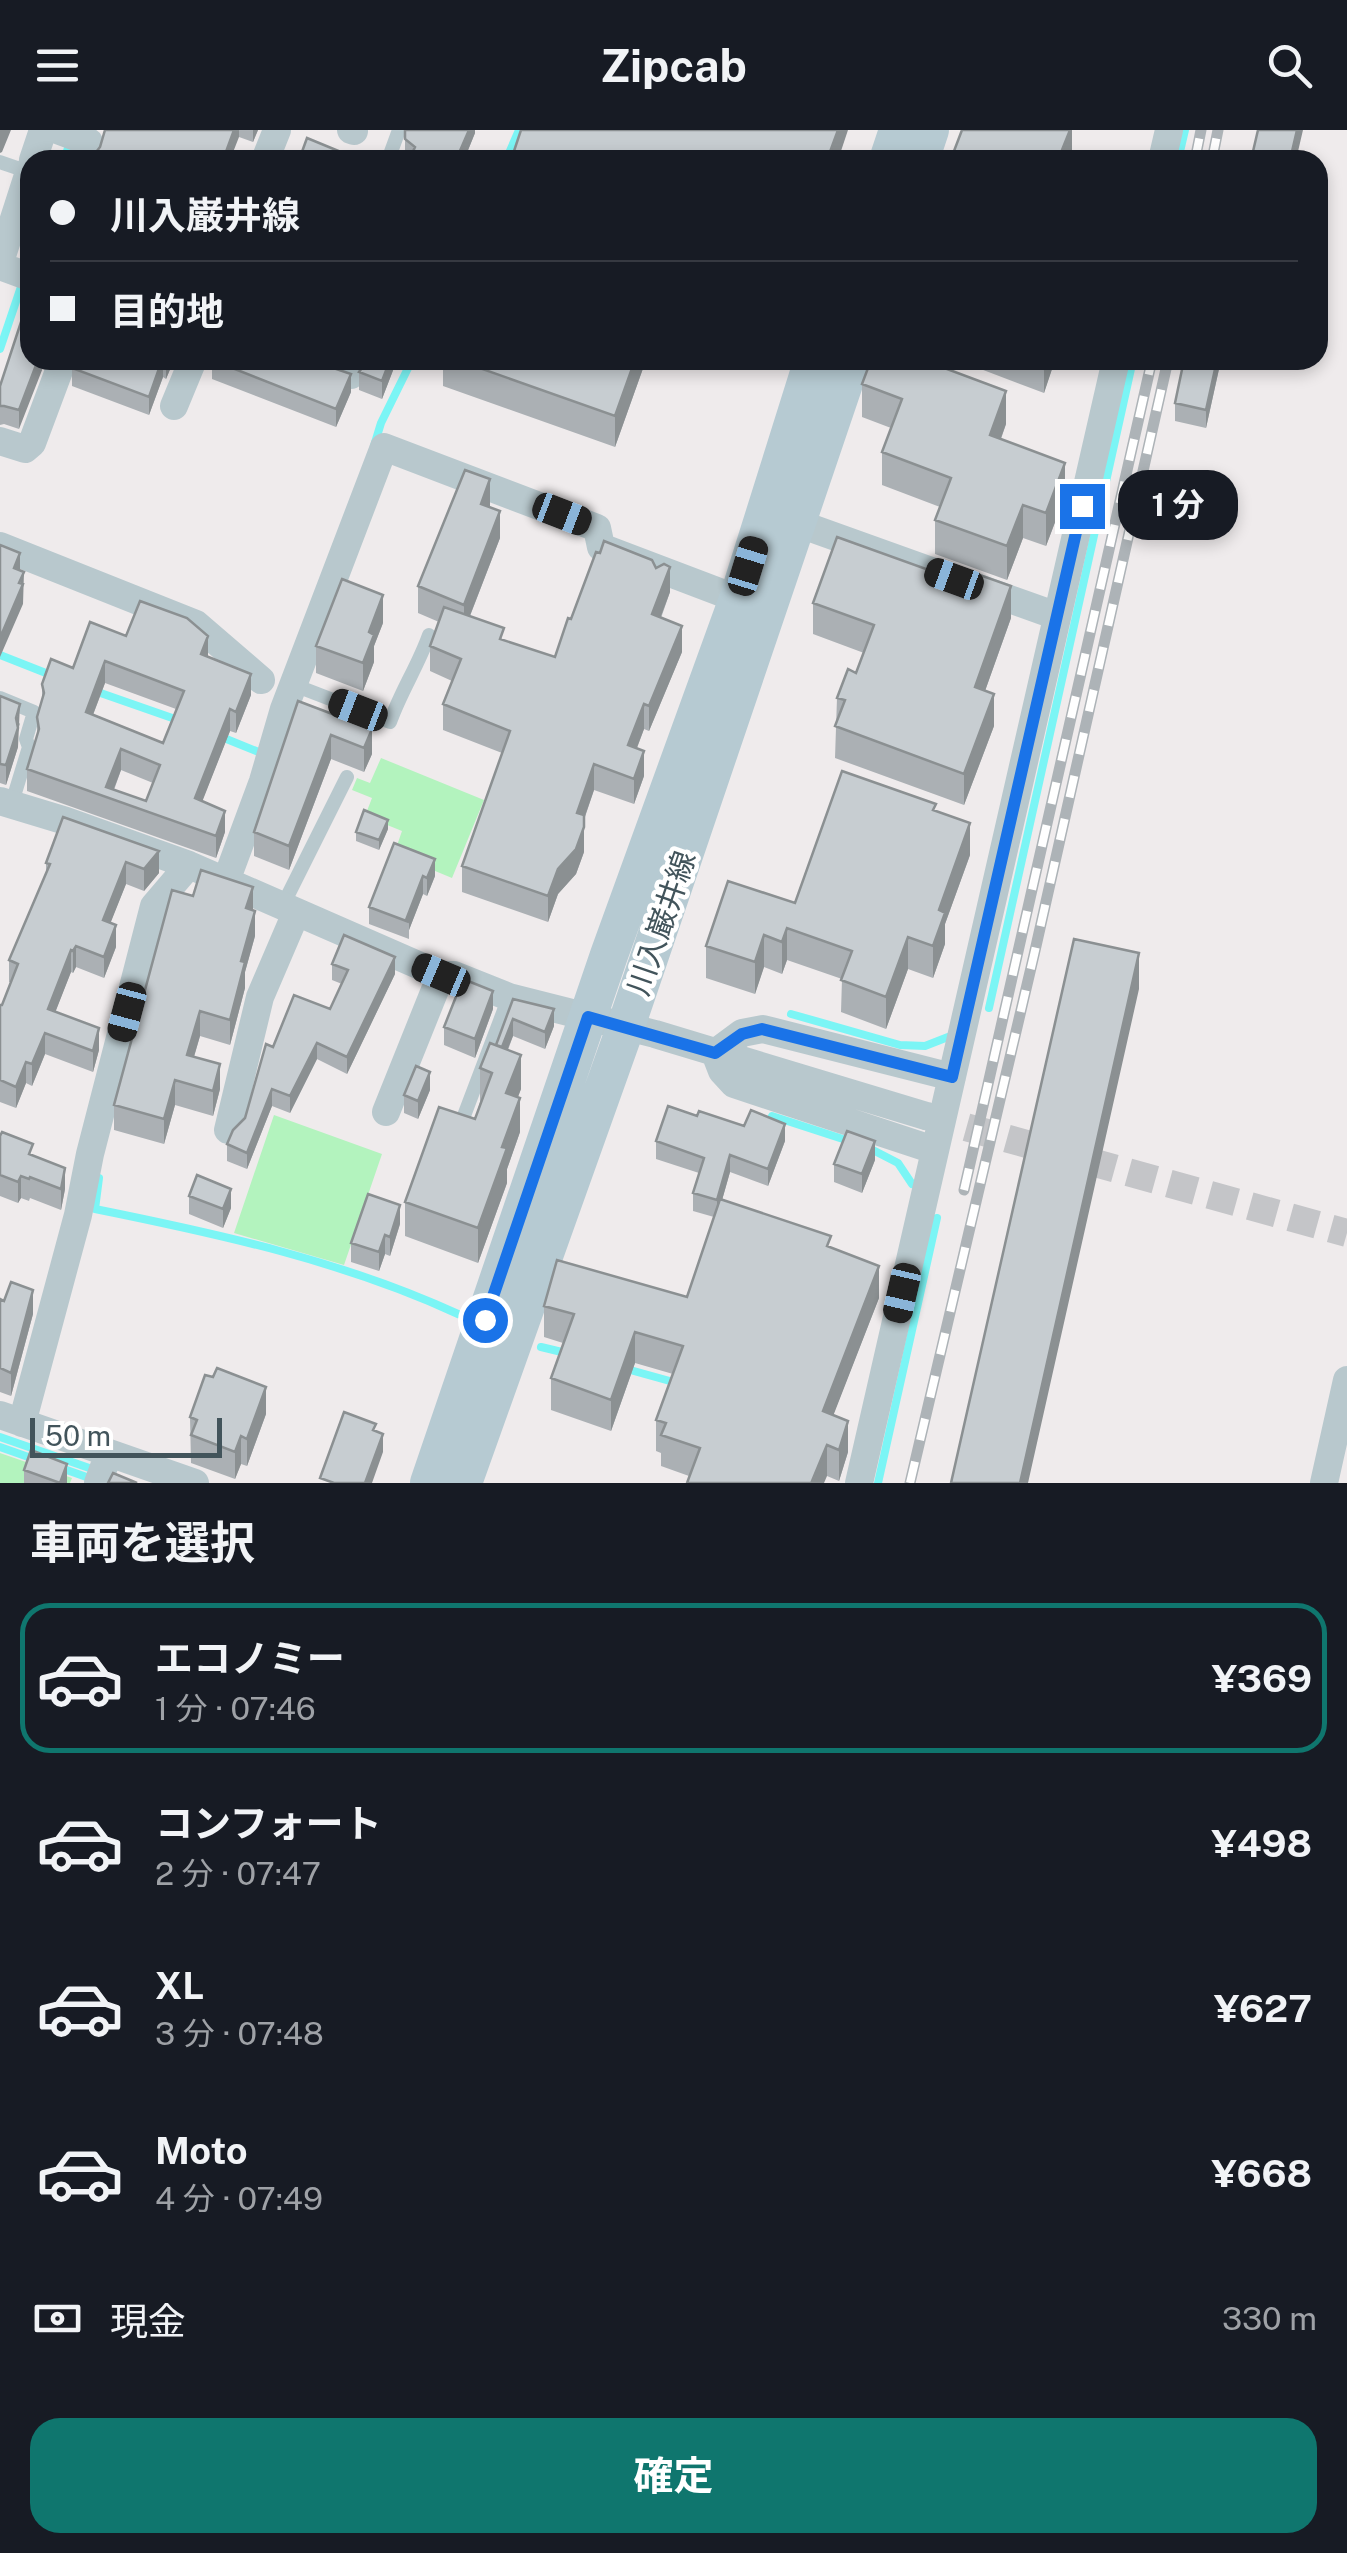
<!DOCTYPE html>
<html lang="ja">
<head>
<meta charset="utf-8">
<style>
	:root { --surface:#171b24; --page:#20242c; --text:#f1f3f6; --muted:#9ea1a6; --line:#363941; --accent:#0f766e }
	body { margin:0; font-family:"Public Sans","Noto Sans JP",sans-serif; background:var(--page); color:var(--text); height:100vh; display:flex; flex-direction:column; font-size:38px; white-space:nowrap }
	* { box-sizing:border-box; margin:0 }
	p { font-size:32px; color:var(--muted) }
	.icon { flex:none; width:55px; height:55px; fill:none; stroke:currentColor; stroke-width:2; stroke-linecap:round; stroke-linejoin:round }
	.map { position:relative; height:1353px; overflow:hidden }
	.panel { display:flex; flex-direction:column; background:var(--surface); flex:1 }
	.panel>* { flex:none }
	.banner { position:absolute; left:20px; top:20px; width:1308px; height:220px; border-radius:30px; box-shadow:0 5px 15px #0003; display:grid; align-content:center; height:220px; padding:0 30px; background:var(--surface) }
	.scale { position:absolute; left:30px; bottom:25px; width:192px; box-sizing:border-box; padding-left:10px; border:5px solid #42545b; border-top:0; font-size:28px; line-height:35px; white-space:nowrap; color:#42545b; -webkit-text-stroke:8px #fff; paint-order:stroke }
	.end { position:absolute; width:45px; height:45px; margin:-22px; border:12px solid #1a73e8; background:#fff; box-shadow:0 0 0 5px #fff }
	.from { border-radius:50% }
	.bubble { position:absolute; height:70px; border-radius:30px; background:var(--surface); box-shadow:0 5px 15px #0003; font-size:32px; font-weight:700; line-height:70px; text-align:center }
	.car { position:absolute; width:30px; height:60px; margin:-30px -15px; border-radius:12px; box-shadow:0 0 8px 2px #0007; background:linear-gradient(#222 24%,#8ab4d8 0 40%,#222 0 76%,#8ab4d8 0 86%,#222 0) }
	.banner b { display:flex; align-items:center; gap:35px; height:95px; font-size:38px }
	.banner b+b { border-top:2px solid var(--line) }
	.banner i { width:25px; height:25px; background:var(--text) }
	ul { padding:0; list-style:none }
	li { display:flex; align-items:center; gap:30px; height:150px; margin:0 20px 15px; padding:0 10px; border:5px solid transparent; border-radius:30px }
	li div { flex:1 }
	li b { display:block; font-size:38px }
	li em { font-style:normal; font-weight:700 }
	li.selected { border-color:var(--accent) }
	li>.icon { width:90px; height:90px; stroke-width:1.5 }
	h2 { padding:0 30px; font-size:45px; line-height:120px }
	.pay { display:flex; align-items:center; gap:25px; height:110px; padding:0 30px; font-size:38px }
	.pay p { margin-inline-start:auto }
	.button { display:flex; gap:20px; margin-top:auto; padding:20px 30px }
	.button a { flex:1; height:115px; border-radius:30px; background:var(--accent); color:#fff; font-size:40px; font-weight:700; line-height:115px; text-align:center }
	header { display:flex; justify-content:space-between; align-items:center; height:130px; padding:0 30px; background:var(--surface); font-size:45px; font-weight:700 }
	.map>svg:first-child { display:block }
	.green { fill:#b3f3be }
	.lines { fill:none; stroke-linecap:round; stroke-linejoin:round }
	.stream { stroke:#7bf5f5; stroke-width:8 }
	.street-tunnel { stroke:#c4c5c8; stroke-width:28; stroke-dasharray:28 14; stroke-linecap:butt }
	.lane { stroke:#b8c8cd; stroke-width:14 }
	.street { stroke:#b8c8cd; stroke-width:28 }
	.secondary { stroke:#b6cad2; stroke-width:38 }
	.rail-casing { stroke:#adb3b7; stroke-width:11 }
	.rail { stroke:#fff; stroke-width:8; stroke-dasharray:22; stroke-linecap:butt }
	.wall { fill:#abb0b4; fill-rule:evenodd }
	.shaded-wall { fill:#8b9092 }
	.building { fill:#c7cdd1; stroke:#8b9092; stroke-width:2.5; fill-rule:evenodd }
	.route { stroke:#1a73e8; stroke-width:12 }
	.labels { text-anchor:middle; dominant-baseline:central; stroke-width:9; stroke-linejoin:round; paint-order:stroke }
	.street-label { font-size:30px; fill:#42545b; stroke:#fff }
</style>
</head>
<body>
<header><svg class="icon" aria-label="menu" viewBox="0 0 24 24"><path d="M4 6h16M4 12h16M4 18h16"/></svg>Zipcab<svg class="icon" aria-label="search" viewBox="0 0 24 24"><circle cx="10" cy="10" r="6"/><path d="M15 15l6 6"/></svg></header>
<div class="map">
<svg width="1347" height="1353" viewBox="0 0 1347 1353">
	<rect width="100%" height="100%" fill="#efebec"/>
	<path class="green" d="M381,628l103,42 -32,78 -58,-24 8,-23 -37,-15 7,-18 -20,-8 5,-12 13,5z
		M274,985l108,39 -38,111 -110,-32z
		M0,1323l72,25 -2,5h-70z"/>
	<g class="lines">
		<path class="stream" d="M64,30l7,-21
			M506,30l13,-30
			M1178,30l7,-30
			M0,219l30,-89
			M374,316l7,-23 31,-63
			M0,525l56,22
			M92,560l86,30
			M219,606l42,17
			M989,878l144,-648
			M791,884l109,31 25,1 23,-9
			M772,986l77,25
			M867,1017l31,16 14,21
			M99,1048l-4,31c124,25 248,52 363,105
			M541,1217l25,6
			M623,1238l54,15
			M0,1307l95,33
			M0,1317l34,12
			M61,1338l34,12
			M878,1353l59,-265"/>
		<path class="street-tunnel" d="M926,986l421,117"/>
		<path class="lane" d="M388,30l11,-30
			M0,32l29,10
			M294,555l96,37c11,-31 28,-56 39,-87
			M0,568l34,14 -8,27 3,8 -18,59
			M282,777l65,-130
			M462,991l47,-124"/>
		<path class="street" d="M57,0l32,12 -6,18
			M351,0l3,1
			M33,30l10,-30
			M265,30l12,-30
			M1162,30l7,-30
			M0,132l30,-93
			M0,136l30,11
			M310,230l41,15
			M174,276l19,-46
			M0,311l25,8 7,-6 31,-83
			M797,393l260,93
			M0,416l196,78 65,56
			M0,671l66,20 123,44 252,110h13l55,22 146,37 271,82
			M226,751l37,-100 21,-72 100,-262 213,81 4,19 137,52
			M715,923l27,-20 21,-4 189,48
			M715,923l7,18 12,13 200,66
			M386,982l55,-137
			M228,1000l32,-133 36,-84
			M0,1285l195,68
			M22,1293l56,-208 12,-61 64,-248 35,-41
			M98,1353l11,-30
			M859,1353l257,-1123
			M1324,1353l23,-103"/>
		<path class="secondary" d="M888,30l10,-30
			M920,30l10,-30
			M429,1353l180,-528 129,-356 75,-239
			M463,1353l163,-457 226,-666"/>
		<defs>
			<path id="rail" d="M1195,30l6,-30
				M1212,30l6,-30
				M964,1060l188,-830
				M910,1353l124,-528 134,-595"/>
		</defs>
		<use href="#rail" class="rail-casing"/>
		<use href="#rail" class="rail"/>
	</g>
	<path class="wall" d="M105,0h153l-5,12 -14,-5 -139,10z
		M405,0h70v3l-11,27h-56l-3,-2z
		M1072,0v22l-3,8h-115v-9z
		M22,189l-3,110 -15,-5 -4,1v-39z
		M74,230h100l-8,19 -3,-2 -14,38 -77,-29v-18z
		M212,230l139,32 -15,35 -124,-48z
		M361,230h36l-15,39 -23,-9v-18l5,-6z
		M443,230h203l-31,87 -172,-61z
		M957,230h95v9l-8,24z
		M1184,230h37l-15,68 -31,-7v-18z
		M862,254l144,40 -5,15 64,57 -19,50 -23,-8 -16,42 -72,-26v-34l5,-13 -58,-22v-33l9,-24 -29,-11z
		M490,377l10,31 -30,78 34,24 51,17 16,-38 99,-27 -9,26 21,34 -33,79 -5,-2 -7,19 7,28 -10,28 -40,-14 -10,30v32l-8,22 -18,20 -10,28 -86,-30v-26l40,-113 -59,-23v-26l9,-23 -22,-10v-25l9,-24 -21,-9v-27z
		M813,473l198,15 -26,73 9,35 -30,79 -129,-47 2,-60 19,-25 8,-20 -51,-19z
		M383,493l-9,23v16l-11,29 -47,-18v-27z
		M126,506l82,20 43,39 -15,38 -6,-2 -28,70 23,31 -9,26 -189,-67v-22l10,-34v-18l5,-16v-17zM105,553l71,26 -13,34 -70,-28zM121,640l32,13 -7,18 -32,-11z
		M0,566l20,28 -2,6v17l-12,38 -6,-2z
		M298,571l74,53 -8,18 -33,-13 -42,111 -35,-14v-24z
		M936,681l34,44 -25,69v20l-12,34 -25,-9 -22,60 -45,-17 1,-33 -55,-19 -5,14 -18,-7 -9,27 -49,-16v-32l89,-43z
		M63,687l96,56 -15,18 -18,-7 -16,39 6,24 -12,31 -28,-11 -3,6 -2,-1 -16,40 44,38 -6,22 -48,-18 -13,32 -6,-3 -10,25 -16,-6v-97h2l9,-23h-2v-22l37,-87v-10z
		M388,699l-9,21 -23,-9v-9z
		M394,713l41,33 -8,20 -4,-2 -14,36v9l-40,-15v-17z
		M253,780l2,26 -10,36v16l-15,57 -30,-9 -6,21 26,32 -7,27 -38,-11 -11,39 -50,-14v-25z
		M332,834l63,10 -48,100 -30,-15 -27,54 -18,-7 -25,63 -20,-8v-17l18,-26 28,-71 57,-38 12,-25 -10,-4z
		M513,869l41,27 -9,23 -32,-13 -5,14 13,39 -3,8 2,35 -13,37v14l-29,80 -73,-27v-34l70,-83 5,-17v-34l16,-23z
		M493,879l-18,49 -31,-13v-18z
		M430,960l-12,29 -14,-6v-18z
		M697,986l88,25 -17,45 -38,-14 -8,28 109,47 48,51 -46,117 15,37 -9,29 -12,-5h-138l-28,-10v-13l-5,-2v-31l17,-46 -38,-11 -24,68 -60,-21v-32l12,-35 -19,-6v-31l143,-9 27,-80 -21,-6v-18l6,-20 -43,-14v-18z
		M0,1006l33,19 32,34 -4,21 -31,-12 -1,3 -8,-3 -3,5 -18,-7z
		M875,1030l-13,33 -28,-11v-18z
		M189,1066l42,12 -8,20 -34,-14z
		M400,1094l-10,32 -5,-2 -6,17 -28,-9v-19z
		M0,1169l33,15 -22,82 -11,-4z
		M266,1284l-19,52 -6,-2 -6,15 -44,-16 -1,-46z
		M67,1334v19h-43v-13z"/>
	<path class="shaded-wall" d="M0,0h11l-9,22 -2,1z
		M234,0h5v7l-9,23h-7z
		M253,0h5l-5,12z
		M469,0h6v3l-11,27h-8z
		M838,0h10l-10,30h-11z
		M1070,0h2v22l-3,8h-11z
		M1297,0h6l-7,30h-6z
		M38,230h8l-27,69v-19z
		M163,230v17l-14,38v-18z
		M166,230h8l-8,19z
		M390,230h7l-15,39v-18z
		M635,230h11l-31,87v-31z
		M1047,230h5v9l-8,24v-24z
		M1217,230h4l-15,68v-18z
		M351,244v18l-15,35v-18z
		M1006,261v33l-16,44v-33z
		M1065,333v33l-19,50v-33z
		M490,349v27l-9,24v-26z
		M1023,375v33l-16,42v-34z
		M500,381v27l-36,93v-26z
		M20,423v20l-6,-5z
		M670,437v25l-18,48v-26z
		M24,442l-1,32 -23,53v-19z
		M1011,456v32l-36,101v-32z
		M383,465v28l-9,23v16l-11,29v-28l6,-31z
		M682,496v26l-33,79v-25z
		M208,506v21l-7,-3z
		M105,531v22l-19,50v-21z
		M251,544v21l-15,38v-21z
		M994,564v32l-30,79v-31z
		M20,574l-2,43 -12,38v-20z
		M644,574v25l-16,42v-26z
		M230,579v22l-35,89v-22z
		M372,599v25l-8,18v-24z
		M331,605v24l-42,111v-24z
		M121,619v21l-11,29 -4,-12z
		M644,621v25l-10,28v-25z
		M594,634v26l-17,49v-26z
		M225,681v21l-9,26v-22z
		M388,690v9l-9,21v-10z
		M970,693v32l-25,69v20l-12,34v-32l6,-36z
		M584,697v25l-8,22 -18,20 -10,28v-26l10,-27z
		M159,721v22l-15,18v-22z
		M435,729v17l-8,20v-18z
		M126,732v22l-23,58v-22z
		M423,746v18l-14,36v-8l-3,-1z
		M253,757v25l-7,-4z
		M255,781v25l-10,36v16l-15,57v-25l11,-59z
		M116,795v22l-12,31v-21z
		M787,798v32l-5,14v-32z
		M764,805v32l-9,27v-32z
		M908,807v32l-22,60v-32z
		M76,816v21l-3,6v-22z
		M71,820v22l-23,59v-22z
		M1139,823v36l-111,494h-8z
		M395,827v17l-48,100v-17z
		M493,861v18l-18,49v-19z
		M554,879v17l-9,23v-17z
		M200,881v25l-13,44v-25z
		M513,889v17l-13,32v-17z
		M99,898v22l-6,22v-21z
		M45,903v21l-13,32v-22z
		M317,913v16l-27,54v-17z
		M521,925v34l-15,38v-34z
		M26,932v21l-10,25v-21z
		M220,934v25l-7,27v-25z
		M430,942v18l-12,29v-18z
		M175,950v25l-11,39v-25z
		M272,959v17l-25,63v-16z
		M520,968v34l-13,37v14l-29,80v-35l24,-81z
		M785,994v17l-17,45v-17z
		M875,1011v19l-13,33v-19z
		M730,1025v17l-13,46v-18z
		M65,1038v21l-4,21v-21z
		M21,1046v22l-3,5v-21z
		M231,1059v19l-8,20v-19z
		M400,1075v19l-10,32v-19z
		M385,1105v19l-6,17v-19z
		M879,1136v32l-56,144v-31z
		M33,1160v24l-22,82v-23z
		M635,1202v31l-24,68v-31z
		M266,1257v27l-19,52v-27z
		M848,1291v31l-9,29v-31z
		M383,1304v18l-11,31h-7z
		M241,1306v28l-6,15v-27z
		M827,1315v31l-3,7h-12z
		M67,1334v19h-7z"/>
	<path class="building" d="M105,0h129l-11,30h-133l10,-13z
		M405,0h64l-13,30h-47l6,-13 -10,-8z
		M521,0h317l-11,30h-316z
		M962,0h108l-12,30h-80l-24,-9z
		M1258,0h39l-7,30h-39z
		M307,8l34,14 -3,8h-39z
		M22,189l8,3v38h8l-19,50 -15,-4h-4v-20z
		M74,230h88l-13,37 -77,-29z
		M212,230h98l41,14 -15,35z
		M368,230h22l-8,21 -23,-9z
		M457,230h178l-20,56z
		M871,230h29l11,4 1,-4h11l83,31 -16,44 75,28 -19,50 -23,-8 -16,41 -72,-26 16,-42 -69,-26 20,-53 -40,-15z
		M1019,230h28l-3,9z
		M1184,230h33l-11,50 -31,-7z
		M465,340l25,9 -9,25 19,7 -36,94 -46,-19z
		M837,407l136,49 4,-12 34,12 -36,101 19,7 -30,80 -129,-48 10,-26 -8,-2 11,-29 8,4 18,-48 -61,-22z
		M604,411l48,19 4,8 8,-4 6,3 -18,47 30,12 -33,80 -5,-2 -16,41 16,6 -10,28 -40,-15 -17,49 7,2v12l-8,22 -18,20 -10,27 -86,-30 48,-135 -67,-27 18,-45 -31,-13 14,-39 60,21 -4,11 55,18 13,-39 3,1 25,-67 4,1z
		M0,415l20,8 -6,15 10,4 -5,11 4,1 -23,54z
		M342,449l41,16 -14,37 5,3 -11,28 -47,-17z
		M140,471l47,17 21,18 -7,18 50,20 -15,38 -6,-3 -35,89 30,13 -9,25 -189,-67 12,-40 -2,-12 7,-24 -2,-9 9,-25 22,9 17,-46 36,14zM105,531l79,30 -21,52 -77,-31zM121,619l39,16 -14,36 -40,-14z
		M0,566l20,8 -4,14 2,10 -12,37 -6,-1z
		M298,571l74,28 -8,19 -33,-13 -42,111 -35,-14z
		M842,641l94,33 -3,6 37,13 -31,87 6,3 -12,33 -25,-9 -22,60 -45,-17 11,-29 -65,-23 -5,14 -18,-7 -9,27 -49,-16 22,-65 67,22z
		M364,680l24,10 -9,20 -23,-8z
		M63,687l96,34 -15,18 -18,-7 -23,58 13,5 -12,32 -28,-11 -3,5 -2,-1 -23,59 51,19 -6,23 -48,-18 -13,31 -6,-2 -10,25 -16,-7v-75h2l16,-41 -9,-4 41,-96 -4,-1z
		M394,713l41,16 -8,19 -4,-2 -17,44 3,2 -40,-15z
		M201,740l52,17 -7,21 9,3 -14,50 4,1 -15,58 -30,-9 -13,44 33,9 -7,27 -38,-11 -11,39 -50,-14 58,-215 21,6z
		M344,805l51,22 -48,100 -30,-14 -27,53 -18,-7 -25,64 -20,-9 6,-14 12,-12 21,-74 7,3 21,-52 36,14 18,-39 -16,-6z
		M1074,809l65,14 -119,530h-69z
		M463,849l30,12 -18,48 -31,-12z
		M513,869l41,10 -9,23 -32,-13 -11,28 -6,-2z
		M490,913l31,12 -15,38 14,5 -18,49 5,1 -29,80 -73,-26 34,-95 36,12 17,-46 -12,-5z
		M416,936l14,6 -12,29 -14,-6z
		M668,976l29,10 2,-5 45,15 7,-16 34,14 -17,45 -38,-14 -13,45 -24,-7 11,-35 -48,-17z
		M847,1001l28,10 -13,33 -28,-10z
		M2,1002l31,12 -4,10 36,14 -4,21 -31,-12 -1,2 -8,-3 -3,6 -18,-7v-39z
		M197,1045l34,14 -8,20 -34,-13z
		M368,1064l32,11 -10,32 -5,-2 -6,17 -28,-9z
		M720,1069l111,37 -4,10 52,20 -56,145 25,10 -9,29 -12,-5 -15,36 5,2h-130l13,-35 -39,-13 5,-12 -10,-3 27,-74 -48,-14 -24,68 -60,-22 23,-64 -30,-8 13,-46 130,37z
		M11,1152l22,8 -22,83 -11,-5v-69l4,2z
		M217,1238l49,19 -19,52 -6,-3 -6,16 -44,-17 6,-15 -7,-3 15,-42 8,2z
		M344,1282l32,12 -3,6 10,4 -18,49h-31l-14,-5z
		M31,1320l36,14 -7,19 -36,-13z
		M113,1343l24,10h-29z"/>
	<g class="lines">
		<path class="route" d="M485,1190l103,-303 127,36 27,-19 20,-5 190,48 130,-571"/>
	</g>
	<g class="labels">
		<g class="street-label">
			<text transform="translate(661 793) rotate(-71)">川入巌井線</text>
		</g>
	</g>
</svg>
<div class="scale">50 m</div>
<i class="end from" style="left:485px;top:1190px"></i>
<i class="end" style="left:1082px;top:376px"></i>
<div class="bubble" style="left:1118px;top:340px;width:120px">1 分</div>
<i class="car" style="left:562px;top:384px;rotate:111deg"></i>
<i class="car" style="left:748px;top:436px;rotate:17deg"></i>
<i class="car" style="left:954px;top:449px;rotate:290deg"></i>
<i class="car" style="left:358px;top:580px;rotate:291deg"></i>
<i class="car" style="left:441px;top:845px;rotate:293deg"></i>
<i class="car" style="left:127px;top:882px;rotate:195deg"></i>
<i class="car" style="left:902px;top:1163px;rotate:193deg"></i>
<div class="banner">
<b><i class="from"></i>川入巌井線</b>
<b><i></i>目的地</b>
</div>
</div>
<section class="panel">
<h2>車両を選択</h2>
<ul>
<li class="selected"><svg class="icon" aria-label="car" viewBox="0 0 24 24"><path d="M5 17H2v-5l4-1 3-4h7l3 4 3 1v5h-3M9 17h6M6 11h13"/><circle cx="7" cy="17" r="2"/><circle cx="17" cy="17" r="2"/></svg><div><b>エコノミー</b><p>1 分 · 07:46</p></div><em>¥369</em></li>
<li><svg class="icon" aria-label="car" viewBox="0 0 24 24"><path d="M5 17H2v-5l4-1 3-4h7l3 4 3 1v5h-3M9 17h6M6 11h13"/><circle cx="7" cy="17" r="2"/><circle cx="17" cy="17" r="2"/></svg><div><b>コンフォート</b><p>2 分 · 07:47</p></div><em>¥498</em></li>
<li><svg class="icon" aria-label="car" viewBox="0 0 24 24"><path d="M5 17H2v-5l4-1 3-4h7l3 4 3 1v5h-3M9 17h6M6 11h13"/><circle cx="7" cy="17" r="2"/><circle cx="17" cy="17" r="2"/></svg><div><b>XL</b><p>3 分 · 07:48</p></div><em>¥627</em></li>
<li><svg class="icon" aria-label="car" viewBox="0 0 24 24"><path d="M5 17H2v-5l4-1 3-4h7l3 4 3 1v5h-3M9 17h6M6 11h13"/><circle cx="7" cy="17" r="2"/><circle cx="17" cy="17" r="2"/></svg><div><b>Moto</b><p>4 分 · 07:49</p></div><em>¥668</em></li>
</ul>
<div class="pay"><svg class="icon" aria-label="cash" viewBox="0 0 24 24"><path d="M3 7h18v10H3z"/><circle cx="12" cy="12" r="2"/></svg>現金<p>330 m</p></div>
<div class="button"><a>確定</a></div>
</section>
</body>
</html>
